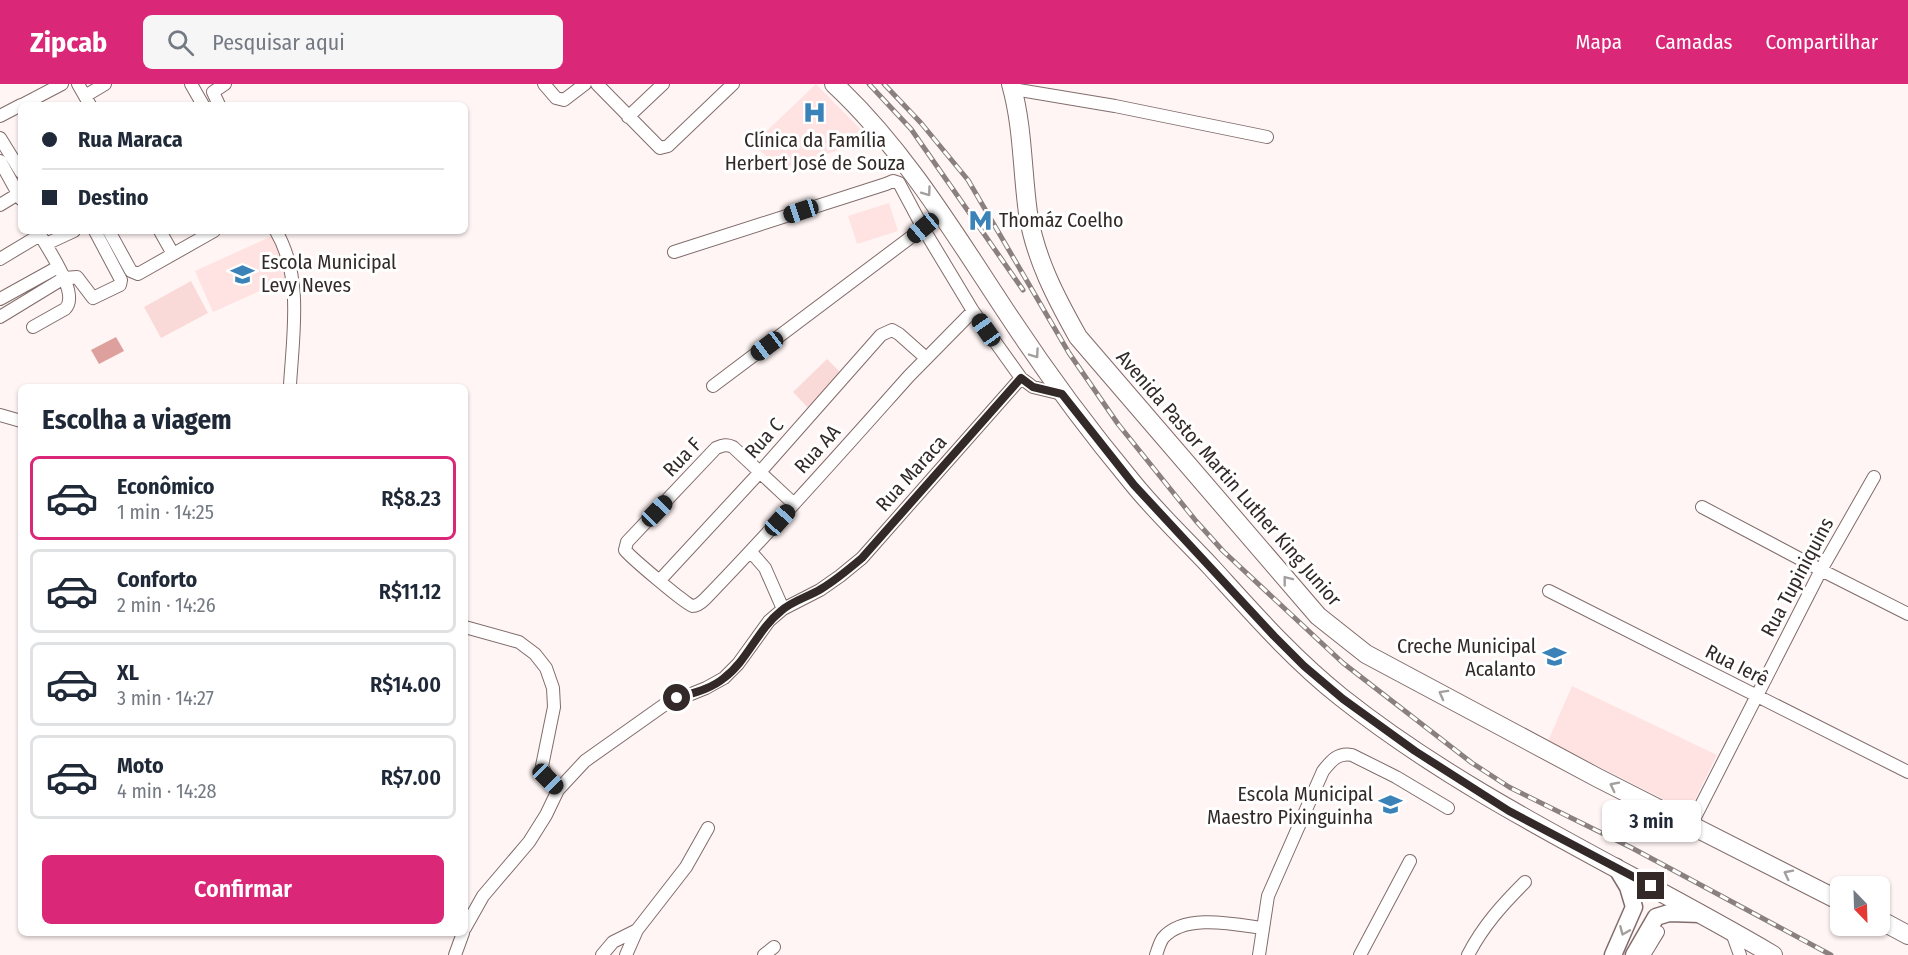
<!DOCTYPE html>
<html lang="pt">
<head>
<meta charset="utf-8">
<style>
	:root { --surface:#fff; --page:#f6f6f7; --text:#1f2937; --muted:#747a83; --line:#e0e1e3; --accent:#db2777 }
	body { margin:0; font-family:"Fira Sans Condensed",sans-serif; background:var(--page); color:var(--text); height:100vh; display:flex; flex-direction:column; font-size:22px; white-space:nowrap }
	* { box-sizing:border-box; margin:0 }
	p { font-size:20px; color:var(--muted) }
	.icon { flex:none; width:33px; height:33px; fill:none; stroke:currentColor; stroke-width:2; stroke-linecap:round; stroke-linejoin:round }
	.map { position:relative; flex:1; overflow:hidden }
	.sheet { position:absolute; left:18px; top:300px; width:450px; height:552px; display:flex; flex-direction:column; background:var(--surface); border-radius:9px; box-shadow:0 2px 4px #0004 }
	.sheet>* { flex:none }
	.top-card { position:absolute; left:18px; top:18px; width:450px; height:132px; border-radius:9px; box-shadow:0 2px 4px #0004; display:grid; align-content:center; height:132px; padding:0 24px; background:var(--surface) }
	.needle { width:39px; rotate:157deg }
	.fabs { position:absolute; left:1830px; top:792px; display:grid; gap:12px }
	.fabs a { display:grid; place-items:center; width:60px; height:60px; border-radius:9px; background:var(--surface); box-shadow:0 2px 4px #0004; font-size:30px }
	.end { position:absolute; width:27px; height:27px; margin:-14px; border:8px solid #322928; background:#fff; box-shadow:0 0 0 3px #fff }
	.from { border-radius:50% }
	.bubble { position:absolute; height:42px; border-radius:9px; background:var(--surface); box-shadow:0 2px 4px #0004; font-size:20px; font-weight:600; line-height:42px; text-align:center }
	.car { position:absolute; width:18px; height:36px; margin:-18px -9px; border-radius:8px; box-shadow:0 0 4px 2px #0007; background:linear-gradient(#222 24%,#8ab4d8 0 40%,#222 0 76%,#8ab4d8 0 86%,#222 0) }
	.top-card b { display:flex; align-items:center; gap:21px; height:57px; font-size:22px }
	.top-card b+b { border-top:2px solid var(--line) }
	.top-card i { width:15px; height:15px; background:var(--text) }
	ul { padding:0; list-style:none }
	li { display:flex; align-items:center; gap:18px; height:84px; margin:0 12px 9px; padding:0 12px; border:3px solid var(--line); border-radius:9px }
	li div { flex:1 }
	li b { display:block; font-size:22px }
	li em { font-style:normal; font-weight:600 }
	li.current { border-color:var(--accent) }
	li>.icon { width:54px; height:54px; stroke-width:1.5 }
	h2 { padding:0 24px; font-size:27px; line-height:72px }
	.cta { display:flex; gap:12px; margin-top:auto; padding:12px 24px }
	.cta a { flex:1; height:69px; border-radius:9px; background:var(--accent); color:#fff; font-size:24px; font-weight:600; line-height:69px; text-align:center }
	header { display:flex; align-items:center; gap:36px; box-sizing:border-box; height:84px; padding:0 30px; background:var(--accent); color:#fff }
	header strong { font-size:28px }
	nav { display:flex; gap:33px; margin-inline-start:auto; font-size:21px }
	.search { width:420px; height:54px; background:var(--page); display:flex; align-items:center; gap:15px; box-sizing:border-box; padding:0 21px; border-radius:9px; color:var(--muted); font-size:22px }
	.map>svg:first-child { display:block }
	.built { fill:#fee3e2 }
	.green { fill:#fadad8 }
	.water { fill:#dea09d }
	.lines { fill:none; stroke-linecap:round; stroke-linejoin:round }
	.street-casing { stroke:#816c6b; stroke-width:14 }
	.secondary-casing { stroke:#816c6b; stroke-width:19 }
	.primary-casing { stroke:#816c6b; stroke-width:20 }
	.street { stroke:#fff; stroke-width:12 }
	.secondary { stroke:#fff; stroke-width:16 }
	.primary { stroke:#fff; stroke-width:18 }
	.rail-casing { stroke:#89807f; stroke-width:5 }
	.rail { stroke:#fff; stroke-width:3; stroke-dasharray:9; stroke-linecap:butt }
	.oneway { stroke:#a39f9e }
	.route { stroke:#322928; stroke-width:8 }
	.labels { text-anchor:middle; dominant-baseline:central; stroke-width:6; stroke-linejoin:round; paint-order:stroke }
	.poi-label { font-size:20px; fill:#322928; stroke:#fff; text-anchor:start }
	.street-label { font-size:20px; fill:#322928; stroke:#fff }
</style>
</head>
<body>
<header>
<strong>Zipcab</strong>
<div class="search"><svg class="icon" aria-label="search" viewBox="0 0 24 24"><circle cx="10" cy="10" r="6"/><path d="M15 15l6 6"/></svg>Pesquisar aqui</div>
<nav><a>Mapa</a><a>Camadas</a><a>Compartilhar</a></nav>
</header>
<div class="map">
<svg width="1908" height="871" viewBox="0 0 1908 871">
	<rect width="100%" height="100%" fill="#fff5f4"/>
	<path class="built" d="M816,0l54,55 -89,31 -28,-26z
		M889,119l9,28 -41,13 -9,-28z
		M272,152l19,41 -78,35 -18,-41z
		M1572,602l145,69 -28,57 -141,-71z"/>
	<path class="green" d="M191,197l17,32 -47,25 -17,-31z
		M827,275l18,18 -35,33 -17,-18z"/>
	<path class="water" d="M116,253l8,14 -25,13 -8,-14z"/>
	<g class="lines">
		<defs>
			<path id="street" d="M78,0l12,21
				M191,0l12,21
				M544,0l12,14 8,2 21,-16
				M597,0l63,64 8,-2 65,-62
				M1013,5l102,17 152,31
				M85,12l20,-12
				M22,21l40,-21
				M219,21l-6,-13 12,-8
				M0,32l21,-11
				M628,33l35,-33
				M0,54l21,34
				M0,77l21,38
				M0,121l18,-11 3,-5
				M109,147l22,40 7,3 76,-43
				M160,147l13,23
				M276,147c27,46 17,103 14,154
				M46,160l28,-13
				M674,168l212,-68 7,-3 6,2 24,45 50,83 48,67
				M0,175l40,-24
				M0,215l58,-32
				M0,233l64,-39 13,-1 16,21 27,-13 1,-5 -26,-49
				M33,243l32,-18c16,-15 -19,-62 -27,-78
				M713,302l210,-158
				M0,331l21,6
				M794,420l-61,-57c-6,-3 -10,-2 -17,1l-89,94 -2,8c4,6 63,56 67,56 5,0 10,-4 13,-7 70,-72 137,-148 204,-223l64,-65
				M1702,423l119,63 87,44
				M751,468l14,16 18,41
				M660,496l100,-108 121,-137 11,-5 7,4 27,24
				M1549,507l359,181
				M465,543l54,15 16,12 11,14 7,20 1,19 -12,59 6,13 10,11
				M1691,741l130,-255 53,-93
				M465,844l18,-32 46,-54 17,-27 12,-25 27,-29 79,-56 42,-17 18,-10 14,-14 31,-43 14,-12 37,-19 20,-14 22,-18 159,-180 12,9 29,7
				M1731,846l9,25
				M455,871l8,-22
				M602,871l11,-13 24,-12
				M626,871l11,-25 49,-63 22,-39
				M764,871l10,-8
				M1156,871c2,-6 4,-13 7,-17 21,-25 71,-14 99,-10
				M1259,871l9,-59 55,-125c8,-10 15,-19 29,-16l44,22 52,31
				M1360,871l50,-94
				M1468,871c15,-29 34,-50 57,-73
				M1644,871l14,-23"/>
			<path id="secondary" d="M1613,871l21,-48 -6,-20 -12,-20
				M1634,871l22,-38 13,-4 32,1"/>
			<path id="primary" d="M834,0c72,67 123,154 177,235 37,56 77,110 121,163 24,30 53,57 80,86 41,45 81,91 129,129 132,105 288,173 432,258
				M1011,0c12,42 11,86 17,129 7,45 28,85 50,124l240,279 48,38 232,124 242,123
				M1880,836l28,15"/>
		</defs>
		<use href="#street" class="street-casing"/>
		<use href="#secondary" class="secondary-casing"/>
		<use href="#primary" class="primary-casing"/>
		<use href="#street" class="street"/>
		<use href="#secondary" class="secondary"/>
		<use href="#primary" class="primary"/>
		<defs>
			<path id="rail" d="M869,0l42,45 112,161
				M884,0l37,39 47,57 101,173 49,71 78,97 27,30 120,112 129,100 37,24 123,61 199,107"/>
		</defs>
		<use href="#rail" class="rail-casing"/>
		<use href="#rail" class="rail"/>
	</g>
	<defs><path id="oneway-chevron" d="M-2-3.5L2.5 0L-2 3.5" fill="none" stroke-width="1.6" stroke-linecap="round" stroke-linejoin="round" transform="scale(1.5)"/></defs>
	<g class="oneway">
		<use href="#oneway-chevron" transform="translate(927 108) rotate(54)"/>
		<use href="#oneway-chevron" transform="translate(1035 270) rotate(55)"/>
		<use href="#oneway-chevron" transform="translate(1287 496) rotate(-128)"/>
		<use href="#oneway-chevron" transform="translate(1443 610) rotate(-151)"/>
		<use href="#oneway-chevron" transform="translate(1614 702) rotate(-153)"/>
		<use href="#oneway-chevron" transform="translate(1788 790) rotate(-153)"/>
		<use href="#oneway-chevron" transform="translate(1624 847) rotate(113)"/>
	</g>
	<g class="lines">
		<path class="route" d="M677,614c16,-5 34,-9 47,-20 24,-18 33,-48 57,-67 11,-10 27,-14 40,-22 15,-9 28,-20 41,-31l159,-180 12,9 29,7 72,91 140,151 30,30 39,33 72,52 94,60 142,75"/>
	</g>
	<defs>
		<symbol id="hospital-bare" viewBox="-9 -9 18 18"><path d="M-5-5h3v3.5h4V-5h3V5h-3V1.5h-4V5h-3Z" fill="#3a82b7" stroke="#fff" stroke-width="2.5" paint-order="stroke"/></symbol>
		<symbol id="metro-bare" viewBox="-9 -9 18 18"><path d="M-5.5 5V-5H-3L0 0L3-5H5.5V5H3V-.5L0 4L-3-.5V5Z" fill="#3a82b7" stroke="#fff" stroke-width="2.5" paint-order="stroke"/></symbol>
		<symbol id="school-bare" viewBox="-9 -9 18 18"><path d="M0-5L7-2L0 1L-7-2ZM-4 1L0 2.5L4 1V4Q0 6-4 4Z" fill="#3a82b7" stroke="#fff" stroke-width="2.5" paint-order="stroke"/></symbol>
	</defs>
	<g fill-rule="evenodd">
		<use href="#hospital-bare" x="798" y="12" width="33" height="33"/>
		<use href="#metro-bare" x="964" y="120" width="33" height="33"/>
		<use href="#school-bare" x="226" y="174" width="33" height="33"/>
		<use href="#school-bare" x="1538" y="556" width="33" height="33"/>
		<use href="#school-bare" x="1374" y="704" width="33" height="33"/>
	</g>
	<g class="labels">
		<g class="poi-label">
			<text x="815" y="56" text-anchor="middle">Clínica da Família<tspan x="815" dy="23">Herbert José de Souza</tspan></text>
			<text x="999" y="136">Thomáz Coelho</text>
			<text x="261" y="178">Escola Municipal<tspan x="261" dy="23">Levy Neves</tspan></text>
			<text x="1536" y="562" text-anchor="end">Creche Municipal<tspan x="1536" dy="23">Acalanto</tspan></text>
			<text x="1373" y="710" text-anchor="end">Escola Municipal<tspan x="1373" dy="23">Maestro Pixinguinha</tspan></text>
		</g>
		<g class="street-label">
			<text transform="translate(764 354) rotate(-48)">Rua C</text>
			<text transform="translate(817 365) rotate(-48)">Rua AA</text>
			<text transform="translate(682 373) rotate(-46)">Rua F</text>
			<text transform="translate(911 389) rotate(-48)">Rua Maraca</text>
			<text transform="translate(1229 394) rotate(49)">Avenida Pastor Martin Luther King Junior</text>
			<text transform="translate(1797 493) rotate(-62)">Rua Tupiniquins</text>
			<text transform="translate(1737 581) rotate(27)">Rua Ierê</text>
		</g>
	</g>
</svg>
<div class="fabs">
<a><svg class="needle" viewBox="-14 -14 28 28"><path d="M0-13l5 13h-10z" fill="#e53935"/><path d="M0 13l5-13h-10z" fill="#747a83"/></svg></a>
</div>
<i class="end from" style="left:677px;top:614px"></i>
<i class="end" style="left:1651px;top:802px"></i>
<div class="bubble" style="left:1602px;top:716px;width:99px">3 min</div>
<i class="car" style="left:801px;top:127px;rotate:252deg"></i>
<i class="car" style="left:923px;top:144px;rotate:230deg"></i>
<i class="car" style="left:986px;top:246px;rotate:325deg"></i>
<i class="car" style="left:767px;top:262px;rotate:233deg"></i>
<i class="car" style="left:657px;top:427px;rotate:44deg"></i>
<i class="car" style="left:780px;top:436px;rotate:42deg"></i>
<i class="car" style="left:548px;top:695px;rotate:135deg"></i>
<div class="top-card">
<b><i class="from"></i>Rua Maraca</b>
<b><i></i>Destino</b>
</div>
<section class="sheet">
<h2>Escolha a viagem</h2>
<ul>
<li class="current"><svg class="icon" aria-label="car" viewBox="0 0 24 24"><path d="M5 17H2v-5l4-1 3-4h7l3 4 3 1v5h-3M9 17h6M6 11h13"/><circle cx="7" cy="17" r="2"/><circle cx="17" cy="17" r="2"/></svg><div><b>Econômico</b><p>1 min · 14:25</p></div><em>R$8.23</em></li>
<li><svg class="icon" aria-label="car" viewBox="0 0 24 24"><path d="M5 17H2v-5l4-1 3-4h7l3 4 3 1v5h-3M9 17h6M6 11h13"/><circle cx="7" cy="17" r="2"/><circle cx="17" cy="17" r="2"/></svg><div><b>Conforto</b><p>2 min · 14:26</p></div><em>R$11.12</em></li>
<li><svg class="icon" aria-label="car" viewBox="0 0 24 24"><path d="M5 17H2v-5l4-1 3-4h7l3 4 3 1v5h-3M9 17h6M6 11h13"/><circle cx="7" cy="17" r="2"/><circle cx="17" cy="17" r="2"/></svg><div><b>XL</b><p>3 min · 14:27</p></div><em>R$14.00</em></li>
<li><svg class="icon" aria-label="car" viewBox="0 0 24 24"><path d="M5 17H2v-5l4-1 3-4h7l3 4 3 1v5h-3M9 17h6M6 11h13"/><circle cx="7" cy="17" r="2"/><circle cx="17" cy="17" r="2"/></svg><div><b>Moto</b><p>4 min · 14:28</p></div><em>R$7.00</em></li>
</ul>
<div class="cta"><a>Confirmar</a></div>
</section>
</div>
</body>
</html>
